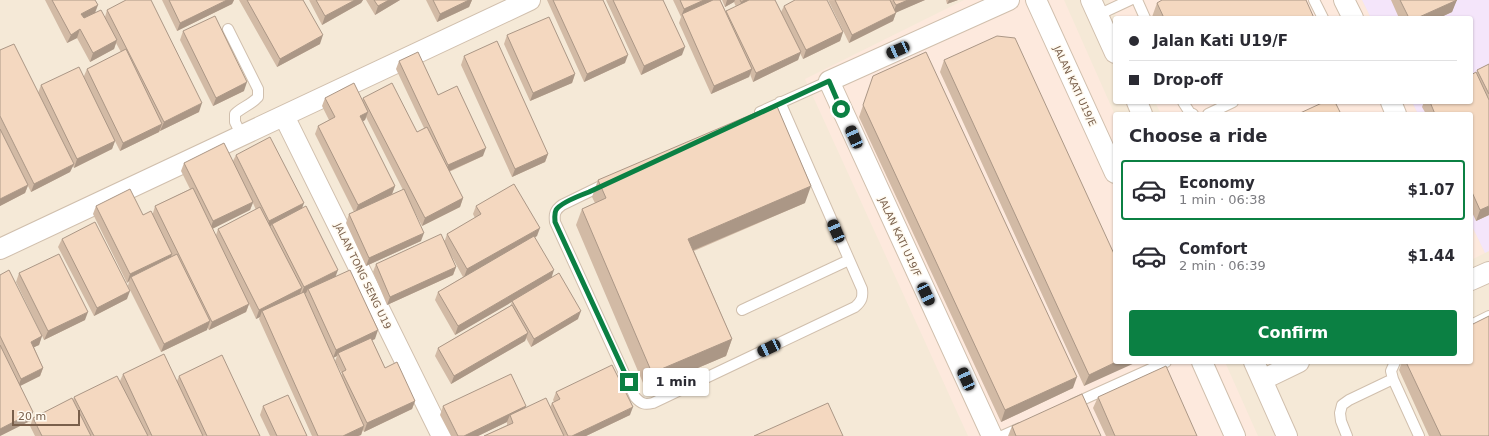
<!DOCTYPE html>
<html lang="en">
<head>
<meta charset="utf-8">
<style>
	:root { --surface:#fff; --page:#f7f7f7; --text:#2b2b33; --muted:#7c7c81; --line:#e1e1e2; --accent:#0b8043 }
	body { margin:0; font-family:"DejaVu Sans",sans-serif; background:var(--page); color:var(--text); height:100vh; display:flex; flex-direction:column; font-size:15px; white-space:nowrap }
	* { box-sizing:border-box; margin:0 }
	p { font-size:13px; color:var(--muted) }
	.icon { flex:none; width:22px; height:22px; fill:none; stroke:currentColor; stroke-width:2; stroke-linecap:round; stroke-linejoin:round }
	.map { position:relative; flex:1; overflow:hidden }
	.drawer { position:absolute; left:1113px; top:112px; width:360px; height:252px; display:flex; flex-direction:column; background:var(--surface); border-radius:4px; box-shadow:0 1px 3px #0004 }
	.drawer>* { flex:none }
	.guide { position:absolute; left:1113px; top:16px; width:360px; height:88px; border-radius:4px; box-shadow:0 1px 3px #0004; display:grid; align-content:center; height:88px; padding:0 16px; background:var(--surface) }
	.scale { position:absolute; left:12px; bottom:10px; width:68px; box-sizing:border-box; padding-left:4px; border:2px solid #795f4b; border-top:0; font-size:11px; line-height:14px; white-space:nowrap; color:#795f4b; -webkit-text-stroke:3px #fffaf0; paint-order:stroke }
	.end { position:absolute; width:18px; height:18px; margin:-9px; border:5px solid #0b8043; background:#fff; box-shadow:0 0 0 2px #fff }
	.from { border-radius:50% }
	.bubble { position:absolute; height:28px; border-radius:4px; background:var(--surface); box-shadow:0 1px 3px #0004; font-size:13px; font-weight:600; line-height:28px; text-align:center }
	.car { position:absolute; width:12px; height:24px; margin:-12px -6px; border-radius:5px; box-shadow:0 0 3px 1px #0007; background:linear-gradient(#222 24%,#8ab4d8 0 40%,#222 0 76%,#8ab4d8 0 86%,#222 0) }
	.guide b { display:flex; align-items:center; gap:14px; height:38px; font-size:15px }
	.guide b+b { border-top:1px solid var(--line) }
	.guide i { width:10px; height:10px; background:var(--text) }
	ul { padding:0; list-style:none }
	li { display:flex; align-items:center; gap:12px; height:60px; margin:0 8px 6px; padding:0 8px; border:2px solid transparent; border-radius:4px }
	li div { flex:1 }
	li b { display:block; font-size:15px }
	li em { font-style:normal; font-weight:600 }
	li.on { border-color:var(--accent) }
	li>.icon { width:36px; height:36px; stroke-width:1.5 }
	h2 { padding:0 16px; font-size:18px; line-height:48px }
	.action { display:flex; gap:8px; margin-top:auto; padding:8px 16px }
	.action a { flex:1; height:46px; border-radius:4px; background:var(--accent); color:#fff; font-size:16px; font-weight:600; line-height:46px; text-align:center }
	.map>svg:first-child { display:block }
	.residential { fill:#f5e9d7; fill-rule:evenodd }
	.commercial { fill:#fde9dd }
	.education { fill:#f4e5fa }
	.lines { fill:none; stroke-linecap:round; stroke-linejoin:round }
	.lane-casing { stroke:#d0bfad; stroke-width:12 }
	.street-casing { stroke:#d0bfad; stroke-width:22 }
	.lane { stroke:#fff; stroke-width:10 }
	.street { stroke:#fff; stroke-width:20 }
	.wall { fill:#d2baa5; fill-rule:evenodd }
	.shaded-wall { fill:#ab9786 }
	.building { fill:#f4d8c0; stroke:#ab9786 }
	.route { stroke:#0b8043; stroke-width:5 }
	.labels { text-anchor:middle; dominant-baseline:central; stroke-width:3; stroke-linejoin:round; paint-order:stroke }
	.street-label { font-size:10px; fill:#795f4b; stroke:#fffaf0 }
</style>
</head>
<body>
<div class="map">
<svg width="1489" height="436" viewBox="0 0 1489 436">
	<rect width="100%" height="100%" fill="#fdf7e9"/>
	<path class="residential" d="M0,0h1489v436h-1489zM1115,18h356v84h-356zM1115,114h356v248h-356z"/>
	<path class="commercial" d="M964,0h100l51,115v247h110l33,74h-290l-163,-357z
		M1109,0h253l9,18h-254z
		M1155,102h257l6,12h-257z
		M1471,224l14,29 -14,7z"/>
	<path class="education" d="M1362,0h127v251l-4,2 -14,-29v-110h-53l-6,-12h59v-84h-100z"/>
	<g class="lines">
		<defs>
			<path id="lane" d="M1137,0l8,18
				M1314,0l9,18
				M1098,15l32,-15
				M228,29l30,60v8c-7,8 -16,10 -23,17v8l7,14
				M1183,102l7,11 3,1
				M760,112l69,-31
				M1208,114l25,-12
				M607,183l-45,22c-7,5 -8,9 -7,17l80,175c6,7 10,8 18,6l202,-96c7,-6 8,-10 7,-18l-82,-187
				M742,310l107,-50
				M1471,325l18,-9
				M1395,362l-4,9 2,8 26,57
				M1073,404l93,-42
				M1002,436l18,-8
				M1347,436l-6,-15 -1,-8 2,-8 7,-5 44,-21"/>
			<path id="street" d="M1036,0l79,173
				M1091,0l24,53
				M1344,0l9,18
				M1137,102l5,12
				M1391,102l5,12
				M284,116l158,320
				M0,249l530,-249
				M1471,280l18,-8
				M1202,362l33,74
				M1254,362l33,74
				M1262,380l37,-18
				M992,436l-163,-355 180,-81"/>
		</defs>
		<use href="#lane" class="lane-casing"/>
		<use href="#street" class="street-casing"/>
		<use href="#lane" class="lane"/>
		<use href="#street" class="street"/>
	</g>
	<path class="wall" d="M45,0h50v13l10,4 2,-7 92,102 -39,19v-1l-1,2 -39,19 -5,-10 -3,8 -38,19 -1,-2 -3,6 -39,20 -3,-6 -3,7 -25,13v-156l38,43 3,-8 43,-9 3,-7 34,-17 -5,-9 -2,6 -24,13 -13,-24 -10,5z
		M162,0h72l-2,4 -55,27z
		M239,0h64l17,44 -43,23z
		M309,0h54l-2,3 -39,22z
		M366,0h34l-25,15z
		M426,0h46l-3,7 -32,15z
		M547,0h56l22,63 -41,19z
		M606,0h57l19,55 -41,20z
		M673,0h47l6,12v-1l10,-4 -2,-5 -9,5 -3,-7h53l6,12 3,-6 59,26 -3,9 -37,18 -3,-6 -2,7 -45,22 -3,-8 -1,3 -38,17 -32,-71 2,-6z
		M828,0h97l-29,12 -3,9 -44,22z
		M946,0h12l-11,4z
		M1391,0h65l-4,12 -13,6h-40z
		M1157,3l157,15h-162v-1z
		M183,31l61,60 -31,15 -33,-66z
		M507,35l68,39 -3,9 -42,18 -26,-57z
		M464,56l84,98 -3,8 -33,15 -51,-112z
		M944,60l171,302 -31,24 -144,-314z
		M399,61l39,34 45,61 -34,16 14,26 -3,9 -38,19 -10,-19 9,34 -55,25 -20,-43 3,-9 5,-2 -39,-78 3,-8 11,-6 -7,-14 3,-8 37,2 1,-2 54,34 7,-4 -28,-59zM366,117l37,73 -11,4 3,-8 -33,-64 3,-2z
		M1489,64v151l-13,6 -5,-11v-96h-45l-4,-7 2,-5h47l6,-32z
		M869,88l204,300 -72,34 -142,-305z
		M236,155l66,53 33,68 40,63 -3,1 13,28 30,33 -3,8 -48,23 -1,-2 -2,5 -3,1h-46l-53,-117 1,-2 -4,2 -7,-15 -3,8 -37,18 -2,-3v3l-46,22 -33,-66 1,-5 -2,2 -34,-69 3,-8 47,9 10,-2 2,-7 35,-17 -9,-18 3,-8 49,-2zM253,203l3,7 -38,19 -2,6 -4,-6 38,-19zM337,356l-2,5 7,13 -1,1 -8,-17z
		M598,180l207,23 -111,48 38,88 -6,17 -80,34 -70,-165 6,-16 13,-6 -3,-6z
		M476,206l61,30 -2,1 17,40 26,42 -47,28 -5,-9 -1,3 -74,43 -16,-28 3,-8 72,-42 2,-4 -57,33 -20,-35 3,-8 25,-15 -12,-22 5,12 -3,8 -66,30 -14,-33 3,-8 69,-24 2,-6 28,-16 -2,-4z
		M62,239l65,60 -33,17 -36,-69z
		M19,273l66,47 -41,20 -28,-58z
		M0,275l42,61 -3,9 -5,2 9,21 -3,8 -20,10 13,26 -3,9 -30,15z
		M1402,362h69l18,74h-60l-30,-66z
		M123,374l54,7 2,-5 81,60h-225l-5,-10 3,-8 40,-18 1,-3 46,-16z
		M556,392l74,23 -44,21h-102l23,-11v-3l-29,14h-27l-11,-21 3,-9h83l-1,2 25,-1 2,-4 2,-1 -1,-2z
		M1098,397l99,39h-91l-13,-28z
		M263,406l44,30h-37l-10,-21z
		M1012,426l89,10h-93z"/>
	<path class="shaded-wall" d="M227,0h7l-2,4 -55,27 3,-8z
		M355,0h8l-2,3 -39,22 3,-9z
		M389,0h11l-25,15 3,-9z
		M469,0h3l-3,7 -32,15 3,-8z
		M704,0h12l-34,14 -1,3 3,-8z
		M727,0h8l-1,2 -9,5z
		M745,0h14l-21,11 3,-9z
		M908,0h17l-32,14 3,-9z
		M949,0h9l-11,4z
		M1457,0l-5,12 -13,6h-22z
		M98,5l-3,8 -17,9 3,-8z
		M896,13l-3,8 -44,22 3,-8z
		M80,29l-3,9 -10,5 4,-8z
		M843,32l-3,9 -37,18 3,-9z
		M323,35l-3,9 -43,23 3,-8z
		M117,40l-3,9 -24,13 3,-9z
		M685,47l-3,8 -41,20 3,-9z
		M801,52l-3,8 -45,22 3,-9z
		M628,55l-3,8 -41,19 3,-8z
		M752,69l-3,8 -38,17 3,-8z
		M575,74l-3,9 -42,18 3,-8z
		M247,82l-3,9 -31,15 3,-8z
		M202,103l-3,9 -39,19 4,-9z
		M368,112l-3,8 -9,5 4,-9z
		M162,124l-3,8 -39,19 3,-8z
		M115,141l-3,8 -38,19 3,-9z
		M486,148l-3,8 -38,17 3,-8z
		M548,154l-3,8 -33,15 3,-8z
		M74,164l-4,8 -39,20 3,-8z
		M28,185l-3,8 -25,13v-7z
		M395,186l-3,8 -37,19 3,-8z
		M811,186l-6,17 -123,52 6,-16z
		M463,198l-3,9 -38,19 3,-8z
		M253,202l-3,8 -40,20 3,-9z
		M304,203l-3,8 -29,13 -1,2 -5,3 3,-8z
		M1489,206v9l-13,6 4,-11z
		M540,228l-3,8 -73,41 3,-8z
		M424,233l-3,8 -55,25 3,-8z
		M172,254l-3,8 -38,15 -2,4 -2,2 3,-9z
		M456,267l-3,8 -66,30 3,-8z
		M338,270l-3,8 -27,11 -2,4 -5,2 3,-8z
		M554,270l-3,9 -96,56 3,-9z
		M302,288l-3,9 -37,14 -2,6 -4,2 3,-9z
		M130,291l-3,8 -33,17 3,-8z
		M249,304l-3,8 -37,18 3,-8z
		M581,311l-3,8 -47,28 3,-8z
		M88,312l-3,8 -41,20 4,-9z
		M210,321l-3,9 -46,22 3,-8z
		M378,330l-3,9 -36,16 -1,-2 -1,3 -4,2 3,-8z
		M528,333l-3,8 -74,43 3,-8z
		M42,336l-3,9 -11,5 3,-8z
		M732,339l-6,17 -80,34 6,-17z
		M1116,362h21l-53,24 5,-11z
		M43,368l-3,8 -22,11 3,-8z
		M1077,377l-4,11 -72,34 4,-12z
		M415,401l-3,8 -48,23 3,-9z
		M526,406l-3,8 -13,1 -3,7 -29,14h-14z
		M633,407l-3,8 -44,21h-14z
		M33,412l-3,9 -30,15v-7z
		M364,426l-3,9 -3,1h-15z"/>
	<path class="building" d="M52,0h43l3,5 -17,9 3,4 17,-8 16,30 -24,13 -13,-24 -9,6z
		M126,0h25l51,103 -38,19 -57,-112z
		M169,0h58l-47,23z
		M247,0h56l20,35 -43,24z
		M316,0h39l-30,16z
		M374,0h15l-11,6z
		M433,0h36l-29,14z
		M553,0h50l25,55 -41,19z
		M613,0h50l22,47 -41,19z
		M680,0h24l-20,9z
		M713,0h7l32,69 -38,17 -32,-72z
		M740,0h5l-4,2z
		M749,0h26l26,52 -45,21 -30,-62z
		M795,0h32l16,32 -37,18 -22,-44z
		M835,0h55l6,13 -44,22z
		M893,0h15l-12,5z
		M1162,0h144l8,18h-150l-7,-15z
		M1400,0h57l-40,18h-8z
		M215,16l32,66 -31,16 -33,-67z
		M549,17l26,57 -42,19 -26,-58z
		M997,36l18,2 100,218v106h1l-27,13 -145,-315z
		M497,41l51,113 -33,15 -51,-113z
		M14,44l60,120 -40,20 -34,-68v-66z
		M126,49l36,75 -39,19 -36,-74z
		M418,52l20,43 19,-9 29,62 -38,17 -49,-104z
		M926,52l151,325 -72,33 -142,-305 10,-29z
		M1489,64v30l-12,-24z
		M79,67l36,74 -38,18 -36,-74z
		M1476,72l13,28v106l-9,4 -9,-20v-76h-36l-5,-12h41v-27z
		M354,83l14,29 -8,4 35,70 -37,19 -40,-79 17,-9 -10,-19z
		M392,83l25,49 10,-5 36,71 -38,20 -62,-120z
		M1324,102h11l6,12h-43z
		M776,104l35,82 -123,53 44,100 -80,34 -70,-164 24,-11 -8,-18z
		M0,129l28,56 -28,14z
		M270,137l34,66 -35,18 -33,-66z
		M224,143l29,59 -40,19 -29,-58z
		M514,184l26,44 -73,41 -20,-35 34,-20 -5,-8z
		M193,188l56,116 -37,18 -57,-116z
		M130,189l13,26 8,-4 21,43 -42,20 -34,-68z
		M404,189l20,44 -55,25 -20,-44z
		M306,206l32,64 -34,17 -32,-63z
		M260,207l42,81 -43,22 -41,-81z
		M95,222l35,69 -33,17 -35,-69z
		M441,234l15,33 -66,30 -14,-33z
		M534,236l20,34 -96,56 -20,-34z
		M59,254l29,58 -40,19 -29,-58z
		M177,254l33,67 -46,23 -33,-67z
		M9,270l33,66 -11,6 12,26 -22,11 -21,-43v-61z
		M350,270l28,60 -42,20 -28,-61z
		M559,273l22,38 -47,28 -22,-38z
		M304,292l60,134 -21,10h-25l-56,-125z
		M512,305l16,28 -74,43 -16,-28z
		M1489,316v120h-48l-35,-74h65v-37z
		M371,338l14,30 12,-6 18,39 -48,22 -25,-51 4,-2 -8,-17z
		M0,345l33,67 -33,17z
		M164,354l39,82h-51l-29,-62z
		M222,355l38,81h-53l-28,-60z
		M612,365l21,42 -61,29h-4l-16,-33 8,-4 -4,-7z
		M1166,366l31,70h-82l-17,-39z
		M511,374l15,32 -62,30h-6l-15,-30z
		M117,376l31,60h-54l-20,-39z
		M1082,394l19,42h-85l-4,-10z
		M288,395l19,41h-30l-14,-30z
		M72,398l19,38h-49l-9,-18z
		M546,398l18,38h-80l29,-13 -3,-8z
		M828,403l15,33h-89z"/>
	<g class="lines">
		<path class="route" d="M629,382l-74,-160c0,-4 -1,-8 1,-12 4,-7 25,-15 33,-18l240,-111 12,28"/>
	</g>
	<g class="labels">
		<g class="street-label">
			<text transform="translate(1075 86) rotate(65)">JALAN KATI U19/E</text>
			<text transform="translate(900 237) rotate(65)">JALAN KATI U19/F</text>
			<text transform="translate(363 276) rotate(64)">JALAN TONG SENG U19</text>
		</g>
	</g>
</svg>
<div class="scale">20 m</div>
<i class="end from" style="left:841px;top:109px"></i>
<i class="end" style="left:629px;top:382px"></i>
<div class="bubble" style="left:643px;top:368px;width:66px">1 min</div>
<i class="car" style="left:898px;top:50px;rotate:246deg"></i>
<i class="car" style="left:854px;top:137px;rotate:336deg"></i>
<i class="car" style="left:836px;top:231px;rotate:337deg"></i>
<i class="car" style="left:926px;top:294px;rotate:155deg"></i>
<i class="car" style="left:769px;top:348px;rotate:245deg"></i>
<i class="car" style="left:966px;top:379px;rotate:336deg"></i>
<div class="guide">
<b><i class="from"></i>Jalan Kati U19/F</b>
<b><i></i>Drop-off</b>
</div>
<section class="drawer">
<h2>Choose a ride</h2>
<ul>
<li class="on"><svg class="icon" aria-label="car" viewBox="0 0 24 24"><path d="M5 17H2v-5l4-1 3-4h7l3 4 3 1v5h-3M9 17h6M6 11h13"/><circle cx="7" cy="17" r="2"/><circle cx="17" cy="17" r="2"/></svg><div><b>Economy</b><p>1 min · 06:38</p></div><em>$1.07</em></li>
<li><svg class="icon" aria-label="car" viewBox="0 0 24 24"><path d="M5 17H2v-5l4-1 3-4h7l3 4 3 1v5h-3M9 17h6M6 11h13"/><circle cx="7" cy="17" r="2"/><circle cx="17" cy="17" r="2"/></svg><div><b>Comfort</b><p>2 min · 06:39</p></div><em>$1.44</em></li>
</ul>
<div class="action"><a>Confirm</a></div>
</section>
</div>
</body>
</html>
